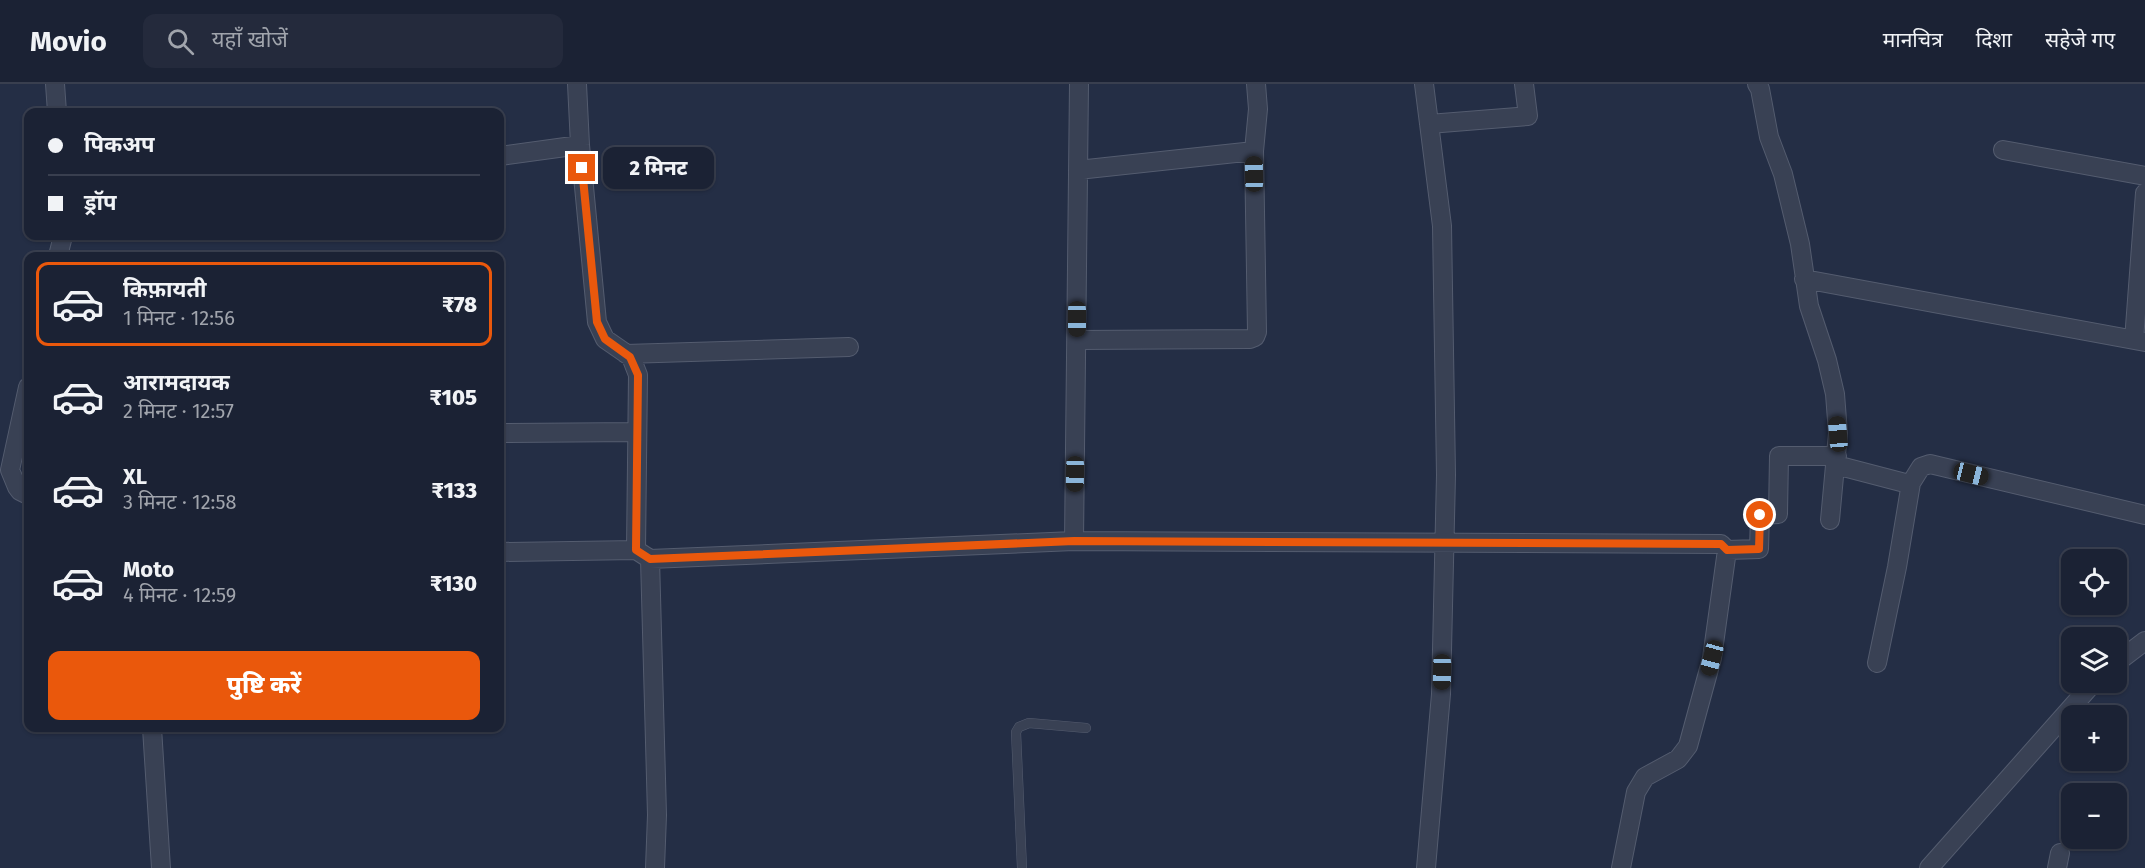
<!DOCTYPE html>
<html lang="hi">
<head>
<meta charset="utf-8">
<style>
	:root { --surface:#1b2234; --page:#242a3c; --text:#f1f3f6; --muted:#a0a4ac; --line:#393f4f; --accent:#ea580c }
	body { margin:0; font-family:"Fira Sans","Noto Sans Devanagari",sans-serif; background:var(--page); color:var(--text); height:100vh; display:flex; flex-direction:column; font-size:22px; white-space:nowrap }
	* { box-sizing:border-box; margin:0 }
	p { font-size:20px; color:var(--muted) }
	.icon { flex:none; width:33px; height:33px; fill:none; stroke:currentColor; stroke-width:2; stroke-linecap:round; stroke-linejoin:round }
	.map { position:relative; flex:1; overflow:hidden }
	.sheet { position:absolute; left:24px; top:168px; width:480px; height:480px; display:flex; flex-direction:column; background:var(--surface); border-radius:12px; box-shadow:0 2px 4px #0004,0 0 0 2px var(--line) }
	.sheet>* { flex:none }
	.top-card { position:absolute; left:24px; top:24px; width:480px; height:132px; border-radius:12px; box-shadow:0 2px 4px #0004,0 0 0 2px var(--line); display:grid; align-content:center; height:132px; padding:0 24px; background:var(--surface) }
	.buttons { position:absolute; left:2061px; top:465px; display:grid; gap:12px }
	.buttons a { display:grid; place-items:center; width:66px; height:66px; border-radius:12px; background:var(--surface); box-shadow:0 2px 4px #0004,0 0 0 2px var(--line); font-size:30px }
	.end { position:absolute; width:27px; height:27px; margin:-14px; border:8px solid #ea580c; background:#fff; box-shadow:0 0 0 3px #fff }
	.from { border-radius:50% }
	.bubble { position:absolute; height:42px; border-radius:12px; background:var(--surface); box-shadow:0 2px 4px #0004,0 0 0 2px var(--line); font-size:20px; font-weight:800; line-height:42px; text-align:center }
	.car { position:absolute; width:18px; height:36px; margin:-18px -9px; border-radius:8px; box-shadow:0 0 4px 2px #0007; background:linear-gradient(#222 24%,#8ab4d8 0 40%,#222 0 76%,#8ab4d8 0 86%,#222 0) }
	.top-card b { display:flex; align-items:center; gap:21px; height:57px; font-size:22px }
	.top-card b+b { border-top:2px solid var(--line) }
	.top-card i { width:15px; height:15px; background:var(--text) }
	ul { padding:10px 0 0; list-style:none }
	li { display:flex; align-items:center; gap:18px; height:84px; margin:0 12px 9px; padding:0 12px; border:3px solid transparent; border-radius:12px }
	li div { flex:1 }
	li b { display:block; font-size:22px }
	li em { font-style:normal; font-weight:800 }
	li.on { border-color:var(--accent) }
	li>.icon { width:54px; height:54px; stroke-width:1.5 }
	.cta { display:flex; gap:12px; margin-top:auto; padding:12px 24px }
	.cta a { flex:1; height:69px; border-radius:12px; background:var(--accent); color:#fff; font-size:24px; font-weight:800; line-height:69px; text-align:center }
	header { display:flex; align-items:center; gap:36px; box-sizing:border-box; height:84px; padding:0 30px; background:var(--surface); border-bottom:2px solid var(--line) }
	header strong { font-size:28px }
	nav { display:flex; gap:33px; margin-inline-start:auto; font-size:21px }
	.search { width:420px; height:54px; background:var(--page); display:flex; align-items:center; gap:15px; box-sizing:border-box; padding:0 21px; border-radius:12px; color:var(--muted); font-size:22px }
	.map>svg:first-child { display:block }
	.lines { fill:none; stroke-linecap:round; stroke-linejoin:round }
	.service-casing { stroke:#545c6f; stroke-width:10 }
	.minor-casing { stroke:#545c6f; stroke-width:20 }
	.service { stroke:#394154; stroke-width:9 }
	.minor { stroke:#394154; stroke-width:18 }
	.route { stroke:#ea580c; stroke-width:8 }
</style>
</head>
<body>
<header>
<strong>Movio</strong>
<div class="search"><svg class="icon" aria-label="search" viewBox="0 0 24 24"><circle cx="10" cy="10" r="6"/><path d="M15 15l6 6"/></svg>यहाँ खोजें</div>
<nav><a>मानचित्र</a><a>दिशा</a><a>सहेजे गए</a></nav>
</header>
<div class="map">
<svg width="2145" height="784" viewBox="0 0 2145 784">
	<rect width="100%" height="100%" fill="#242e45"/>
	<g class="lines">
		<defs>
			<path id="service" d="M1022,784l-6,-136 3,-5 10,-4 57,5"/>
			<path id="minor" d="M55,0l2,28
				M577,0l3,61 17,177 8,17 26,18 7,18 -2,175 14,9 7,256 -2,53
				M1424,0l18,142 4,249 -5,219 -15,174
				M1757,0l3,5 9,48 14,37 17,70 9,62 18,54 8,34 3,39 -8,87
				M1429,40l99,-8 -4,-32
				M2003,66l142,26
				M500,72l80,-11
				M1078,86l176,-19
				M58,172l5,-20
				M1804,195l341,63
				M1077,256l173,-1 5,-2 2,-5 -3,-181 4,-42 -2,-25
				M2134,256l11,-147
				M626,270l223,-7
				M28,303l-18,83 7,17 3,4 8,4
				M500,349l137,-1
				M1836,381l69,18h6l10,-16 9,-3 215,51
				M1074,457l5,-457
				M1727,466l32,-1 1,-34 18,-1 1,-58h58
				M500,468l136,-2
				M650,475l424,-18 647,3 6,6 -15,108 -24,88 -10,13 -33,18 -9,15 -15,76
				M1877,579l20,-96 14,-84
				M2116,579l29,-22
				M152,644l9,140
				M1929,784l165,-186
				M2057,784l3,-15"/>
		</defs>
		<use href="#service" class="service-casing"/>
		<use href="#minor" class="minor-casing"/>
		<use href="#service" class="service"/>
		<use href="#minor" class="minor"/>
	</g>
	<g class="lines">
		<path class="route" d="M582,84l15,154 8,17 25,18 8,18 -2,175 14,9 424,-18 647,3 6,6 32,-1 1,-34"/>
	</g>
</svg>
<div class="buttons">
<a><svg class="icon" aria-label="locate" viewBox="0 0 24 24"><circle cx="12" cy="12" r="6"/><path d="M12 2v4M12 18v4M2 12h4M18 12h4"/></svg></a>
<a><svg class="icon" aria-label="layers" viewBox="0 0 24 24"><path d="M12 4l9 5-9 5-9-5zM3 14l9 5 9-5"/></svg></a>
<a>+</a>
<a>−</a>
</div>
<i class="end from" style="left:1760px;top:431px"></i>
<i class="end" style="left:582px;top:84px"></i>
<div class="bubble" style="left:603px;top:63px;width:111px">2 मिनट</div>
<i class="car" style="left:1254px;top:90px;rotate:359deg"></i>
<i class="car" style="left:1077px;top:235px;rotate:180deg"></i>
<i class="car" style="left:1838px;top:350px;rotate:355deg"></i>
<i class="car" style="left:1075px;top:390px;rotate:181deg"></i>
<i class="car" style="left:1971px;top:390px;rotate:104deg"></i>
<i class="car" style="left:1712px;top:574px;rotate:195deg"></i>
<i class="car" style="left:1442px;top:588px;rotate:181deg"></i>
<div class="top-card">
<b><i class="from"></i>पिकअप</b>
<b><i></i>ड्रॉप</b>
</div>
<section class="sheet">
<ul>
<li class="on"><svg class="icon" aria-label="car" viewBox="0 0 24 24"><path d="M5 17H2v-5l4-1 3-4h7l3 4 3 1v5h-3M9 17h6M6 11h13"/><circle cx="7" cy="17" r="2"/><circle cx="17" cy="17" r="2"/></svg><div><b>किफ़ायती</b><p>1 मिनट · 12:56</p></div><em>₹78</em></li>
<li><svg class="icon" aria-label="car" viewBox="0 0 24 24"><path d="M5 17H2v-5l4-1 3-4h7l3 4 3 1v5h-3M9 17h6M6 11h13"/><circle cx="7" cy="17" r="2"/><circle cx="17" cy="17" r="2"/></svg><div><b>आरामदायक</b><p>2 मिनट · 12:57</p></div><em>₹105</em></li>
<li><svg class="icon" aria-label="car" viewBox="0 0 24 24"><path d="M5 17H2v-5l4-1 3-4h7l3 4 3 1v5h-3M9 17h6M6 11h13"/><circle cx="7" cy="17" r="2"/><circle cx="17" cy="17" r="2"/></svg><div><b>XL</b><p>3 मिनट · 12:58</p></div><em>₹133</em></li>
<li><svg class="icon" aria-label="car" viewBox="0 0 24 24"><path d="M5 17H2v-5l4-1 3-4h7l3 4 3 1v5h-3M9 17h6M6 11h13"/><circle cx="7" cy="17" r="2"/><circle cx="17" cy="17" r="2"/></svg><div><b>Moto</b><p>4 मिनट · 12:59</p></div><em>₹130</em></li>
</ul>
<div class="cta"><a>पुष्टि करें</a></div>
</section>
</div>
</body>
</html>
